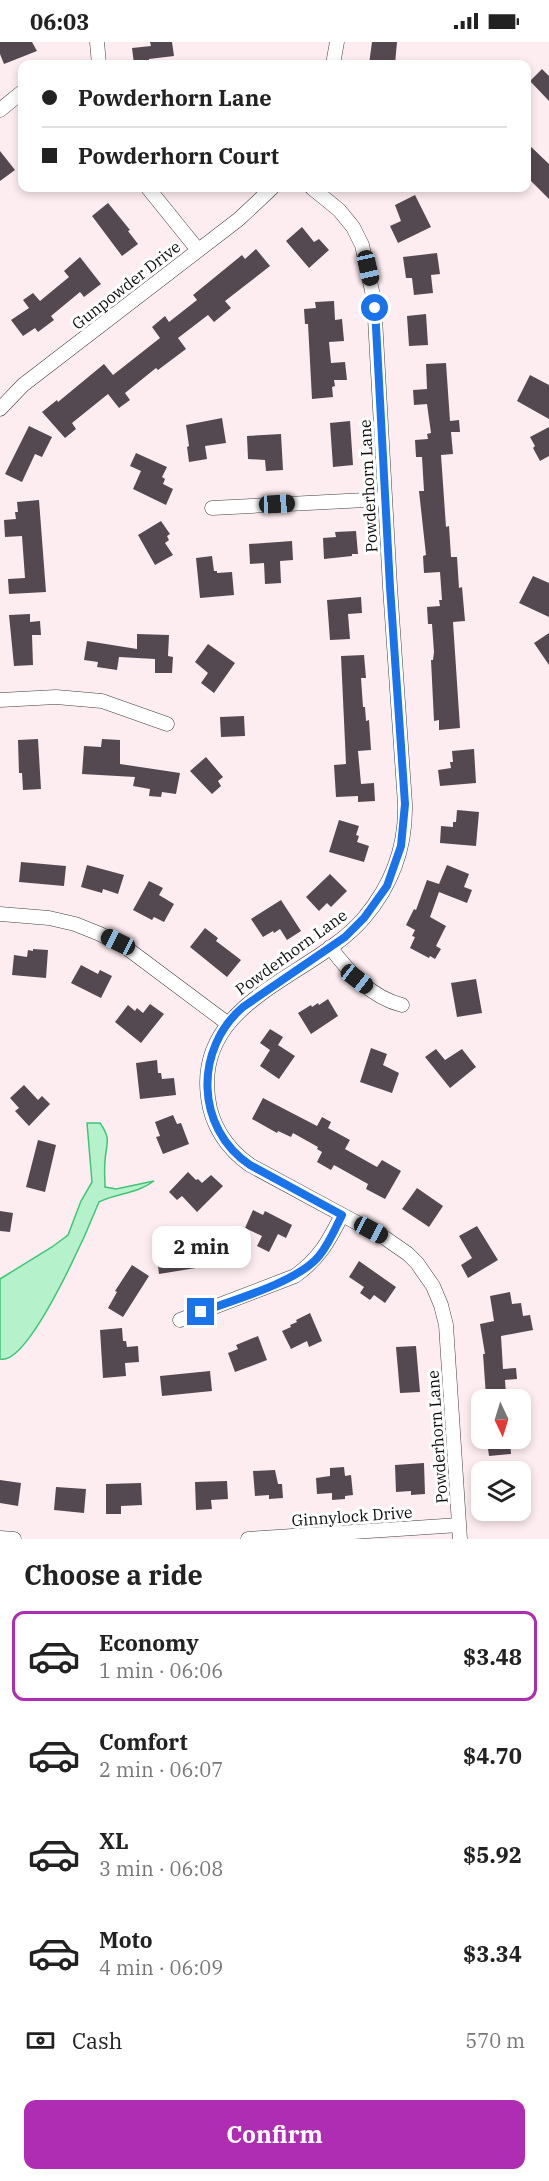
<!DOCTYPE html>
<html lang="en">
<head>
<meta charset="utf-8">
<style>
	:root { --surface:#fff; --page:#f2f2f2; --text:#222; --muted:#767676; --line:#e0e0e0; --accent:#ae2db3 }
	body { margin:0; font-family:"IBM Plex Serif",serif; background:var(--page); color:var(--text); height:100vh; display:flex; flex-direction:column; font-size:22px; white-space:nowrap }
	* { box-sizing:border-box; margin:0 }
	p { font-size:20px; color:var(--muted) }
	.icon { flex:none; width:33px; height:33px; fill:none; stroke:currentColor; stroke-width:2; stroke-linecap:round; stroke-linejoin:round }
	.map { position:relative; height:1497px; overflow:hidden }
	.details { display:flex; flex-direction:column; background:var(--surface); flex:1 }
	.details>* { flex:none }
	.banner { position:absolute; left:18px; top:18px; width:513px; height:132px; border-radius:12px; box-shadow:0 3px 9px #0003; display:grid; align-content:center; height:132px; padding:0 24px; background:var(--surface) }
	.needle { width:39px; rotate:176deg }
	.controls { position:absolute; left:471px; top:1347px; display:grid; gap:12px }
	.controls a { display:grid; place-items:center; width:60px; height:60px; border-radius:12px; background:var(--surface); box-shadow:0 3px 9px #0003; font-size:30px }
	.end { position:absolute; width:27px; height:27px; margin:-14px; border:8px solid #1a73e8; background:#fff; box-shadow:0 0 0 3px #fff }
	.from { border-radius:50% }
	.bubble { position:absolute; height:42px; border-radius:12px; background:var(--surface); box-shadow:0 3px 9px #0003; font-size:20px; font-weight:700; line-height:42px; text-align:center }
	.car { position:absolute; width:18px; height:36px; margin:-18px -9px; border-radius:8px; box-shadow:0 0 4px 2px #0007; background:linear-gradient(#222 24%,#8ab4d8 0 40%,#222 0 76%,#8ab4d8 0 86%,#222 0) }
	.banner b { display:flex; align-items:center; gap:21px; height:57px; font-size:22px }
	.banner b+b { border-top:2px solid var(--line) }
	.banner i { width:15px; height:15px; background:var(--text) }
	ul { padding:0; list-style:none }
	li { display:flex; align-items:center; gap:18px; height:90px; margin:0 12px 9px; padding:0 12px; border:3px solid transparent; border-radius:12px }
	li div { flex:1 }
	li b { display:block; font-size:22px }
	li em { font-style:normal; font-weight:700 }
	li.selected { border-color:var(--accent) }
	li>.icon { width:54px; height:54px; stroke-width:1.5 }
	h2 { padding:0 24px; font-size:27px; line-height:72px }
	.pay { display:flex; align-items:center; gap:15px; height:66px; padding:0 24px; font-size:22px }
	.pay p { margin-inline-start:auto }
	.cta { display:flex; gap:12px; margin-top:auto; padding:12px 24px }
	.cta a { flex:1; height:69px; border-radius:12px; background:var(--accent); color:#fff; font-size:24px; font-weight:700; line-height:69px; text-align:center }
	.status { display:flex; justify-content:space-between; align-items:center; height:42px; padding:0 30px; background:var(--surface); direction:ltr }
	.status svg { height:16px; fill:currentColor }
	.map>svg:first-child { display:block }
	.water { fill:#b5f2cc; stroke:#40c476; stroke-width:1.5 }
	.building { fill:#544950 }
	.lines { fill:none; stroke-linecap:round; stroke-linejoin:round }
	.street-casing { stroke:#3f3f3f; stroke-width:15 }
	.street { stroke:#fff; stroke-width:14 }
	.route { stroke:#1a73e8; stroke-width:8 }
	.labels { text-anchor:middle; dominant-baseline:central; stroke-width:6; stroke-linejoin:round; paint-order:stroke }
	.street-label { font-size:16px; fill:#0c0c0c; stroke:#fff }
</style>
</head>
<body>
<div class="status"><b>06:03</b><svg viewBox="0 0 49 12"><path d="M0 12V9h3v3zM5 12V6h3v6zM10 12V3h3v9zM15 12V0h3v12zM26 1h20v11H26zM47 4h2v5h-2z"/></svg></div>
<div class="map">
<svg width="549" height="1497" viewBox="0 0 549 1497">
	<rect width="100%" height="100%" fill="#feedf0"/>
	<path class="water" d="M87,1081h13c12,17 6,20 5,38 -1,9 0,18 0,26l11,2 38,-8c-19,14 -35,11 -55,21 -10,25 -70,165 -99,157v-80l52,-32 16,-12 13,-34 11,-19z"/>
	<path class="building" d="M0,0h32l5,9 -33,13 -4,-10z
		M150,0h22l2,14 -25,3v3l-15,2 -2,-16 19,-2z
		M372,0h25l-2,22h-26z
		M542,27l7,7v25l-19,-20z
		M526,100l23,22v35l-23,-23z
		M0,109l15,19 -15,11z
		M415,153l16,32 -33,16 -8,-17 11,-5 -6,-16z
		M108,161l22,27 -2,1 10,13 -16,12 -30,-40z
		M302,185l12,15 5,-3 10,11 -20,18 -23,-27z
		M256,207l14,17 -45,35 6,7 -17,14 -6,-7 -30,23 8,11 -28,21 -2,-2 -31,25 5,7 -11,8 -11,-14 -36,29 4,6 -11,9 -23,-26 15,-12 1,2 46,-38 9,11 47,-37 -8,-11 13,-11 4,6 28,-22 -4,-5 49,-40 3,4z
		M437,211l3,21 -9,1 2,18 -19,2 -2,-17h-6l-3,-21z
		M80,215l21,27 -17,13 -4,-5 -29,24 3,4 -16,12 -3,-4 -12,8 -12,-16 18,-12 -6,-8 10,-7 7,8 29,-24 -5,-6z
		M334,259l1,19 7,-1 2,22 -15,1 2,21 14,-1 2,18h-13l1,6 -3,1 1,10 -21,2 -4,-75h-3l-1,-15 12,-1 -1,-6z
		M426,272l2,31 -19,1 -2,-30z
		M446,321l4,58 9,-1 1,12h-9l2,22 -12,1 5,72 3,-1 2,31h6l2,31 3,-1 3,34 -12,1 7,106 -21,2v-10l-5,1 -3,-61h2l1,-8 -2,-28h-4l-1,-17 13,-1 -1,-6h3l-2,-28 -16,1 -1,-17 3,-1 -7,-64h5l-2,-34h-6l-1,-17 13,-1 -1,-5 4,-1 -4,-29 -13,1 -1,-15 14,-1 -1,-25z
		M530,333l19,10v34l-32,-18z
		M222,376l4,25 -21,3 2,13 -18,3 -2,-15 2,-1 -3,-21z
		M350,379l3,44 -20,2 -3,-44z
		M29,384l23,11 -10,20 -7,-3 -13,28 -17,-8z
		M549,385v29l-9,5 -7,-13 2,-2 -5,-9z
		M281,392l2,36 -17,1 -1,-11 -17,-1 -1,-23z
		M136,411l31,14 -5,10 3,2 -2,5 10,5 -7,16 -33,-16 8,-18 -11,-5z
		M39,458l7,92 -37,2 -1,-15 17,-1 -3,-42 -17,1 -1,-17 12,-1 -1,-7h3l-1,-10z
		M161,479l9,13 -3,2 2,4 -4,3 8,12 -18,10 -17,-30z
		M356,489l2,23h-6v2l-28,3 -1,-21 13,-1 -1,-5z
		M292,499l1,19 -13,1 1,22 -16,1 -1,-21 -14,1 -1,-20z
		M212,514l2,15h3v2l15,-1 2,23 -34,3 -4,-40z
		M533,534l16,7v34l-30,-14z
		M361,555l1,16 -14,1 2,25 -20,1 -3,-40z
		M30,572v8l10,-1 1,14h-9l1,30 -19,1 -5,-51z
		M549,591v32l-15,-22z
		M137,592l32,1 -1,21 5,1 -1,16h-17v-14l-36,-2 -2,13 -20,-3 1,-5 -14,-2 3,-19 50,8z
		M208,602l27,19 -21,30 -13,-10 7,-10 -13,-11z
		M364,613l2,23h-5l2,29h2l1,14 3,-1 2,30 -13,1 3,33 13,-1 1,18 -17,1v-6l-22,1 -2,-32 12,-1 -5,-108z
		M244,674l1,20 -24,1 -1,-20z
		M38,697l3,50 -18,1 -1,-17h-3l-1,-33z
		M102,697l18,1v24l60,9 -4,21 -14,-2 -1,5 -12,-1 1,-7 -17,-3 2,-9 -53,-3 2,-28 17,1z
		M474,707l2,34 -36,3 -2,-16 13,-2 -1,-6h3l-1,-11z
		M206,715l17,20 -5,4 3,5 -9,8 -22,-23z
		M457,768l22,2 -3,34 -36,-3 1,-17 12,1v-5h3z
		M339,778l20,6 -3,9 3,1 -2,6 12,4 -5,16 -35,-10z
		M21,820l45,4 -2,20 -45,-4z
		M87,823l37,10 -6,19 -15,-5 -1,4 -21,-6z
		M447,823l22,9 -5,13 8,3 -5,13 -28,-11 -9,25 16,9 -10,20 5,3 -6,10 -5,-3 -1,2 -19,-10 5,-11 -3,-1 3,-6 -9,-5 8,-16 2,1 11,-30 12,4z
		M330,832l17,17 -16,16 -4,-4 -8,8 -13,-14z
		M149,839l14,7 -4,7 15,9 -10,18 -10,-5 -2,3 -19,-10z
		M281,858l20,31 -14,9 -7,-11 -6,4 -1,-2 -10,6 -12,-18z
		M205,886l13,10 -2,3 25,19 -14,17 -37,-30z
		M33,907l15,1 -2,28 -34,-3 2,-20 13,2 1,-7 5,1z
		M81,923l17,9 2,-4 12,6 -11,22 -30,-15z
		M476,937l6,34 -25,4 -6,-34z
		M328,957l10,17 -27,18 -13,-21 13,-8 1,2 6,-4 1,2z
		M150,962l14,10 -23,29 -26,-21 13,-17 7,6 2,-3 6,5z
		M270,987l13,8 -5,8 17,11 -16,23 -19,-13 10,-16 -10,-7z
		M371,1006l16,6 -4,11 16,8 -7,20 -32,-11z
		M436,1007l9,11 17,-11 14,18 -26,21 -25,-31z
		M157,1018l1,13h3l1,6 12,-1 2,17 -36,4 -4,-36z
		M24,1043l14,15 4,-4 8,8 -21,22 -14,-15 4,-3 -9,-10z
		M263,1056l54,28 5,-9 9,5 -3,6 22,12 -5,9 32,18 5,-7 19,11 -16,28 -19,-10 2,-5 -34,-19 -3,5 -14,-8 5,-10 -5,-3 1,-2 -25,-14 -2,4 -13,-6 -1,2 -25,-14z
		M173,1073l4,9 4,-1 8,21 -26,10 -7,-17 4,-1 -5,-14z
		M38,1098l18,5 -11,47 -19,-5z
		M188,1130l8,8 2,-1 4,4 9,-8 12,11 -26,26 -15,-16 -5,4 -8,-8z
		M417,1146l26,18 -14,21 -27,-18z
		M253,1168l10,5 2,-4 27,14 -6,13 -8,-4 -9,18 -12,-6 5,-10 -17,-8z
		M0,1169l13,2 -3,19 -10,-1z
		M477,1184l21,34 -30,18 -7,-13 11,-7 -13,-22z
		M170,1199l1,7 28,-4 3,23 -43,7 -3,-24h2v-7z
		M359,1219l37,26 -11,16 -11,-8 -4,5 -10,-7 4,-6 -15,-10z
		M132,1223l17,11 -26,41 -15,-9 9,-16 -2,-1z
		M510,1250l2,12 9,-1 2,13 7,-1 3,15 -32,6 2,33 13,-1 1,11 -12,1 1,15 -20,1 -3,-42h2l-5,-30 14,-3 -4,-25z
		M310,1271l12,28 -13,6 -2,-6 -16,8 -9,-18 9,-4 -1,-2 7,-3 -1,-2z
		M122,1286l1,13h3l1,6 11,-1 1,16 -14,1 1,13 -23,2 -3,-48z
		M258,1294l9,24 -32,12 -7,-19 10,-4 -2,-4z
		M416,1304l4,46 -20,1 -4,-46z
		M210,1329l2,20 -50,5 -2,-20z
		M494,1396h16l1,16 -22,2 -2,-14 7,-1z
		M424,1421l1,31 -14,1v-4l-15,1 -1,-27z
		M344,1425l1,9 6,-1 2,20 -8,1v3l-13,1v-7l-15,1 -1,-16 14,-2v-8z
		M275,1428l3,14h4l1,14 -14,1v-4l-14,1 -2,-25z
		M0,1438l21,3 -3,23 -18,-3z
		M227,1439l1,18 -17,1 1,9 -16,1 -1,-28z
		M141,1441l1,22 -21,1v8h-15v-30z
		M56,1445l30,2 -2,24 -30,-3z"/>
	<g class="lines">
		<defs>
			<path id="street" d="M97,0l2,22
				M333,22l4,-22
				M0,68l22,-18
				M148,146l50,62
				M312,146l27,22 14,17 9,18 12,55 16,287 15,217c1,42 -13,81 -41,114 -50,59 -169,81 -156,179 3,28 19,52 42,68l135,73 23,16 9,9 16,23 8,19 5,20 14,214
				M0,367l23,-24 216,-166 33,-31
				M212,466l173,-9
				M0,658l56,-3 46,4 65,23
				M0,872l49,4 26,6 25,10 24,12 103,77
				M330,905c19,25 40,50 72,58
				M180,1278l115,-44c25,-18 33,-34 47,-61
				M0,1496l14,1
				M248,1497l211,-14"/>
		</defs>
		<use href="#street" class="street-casing"/>
		<use href="#street" class="street"/>
	</g>
	<g class="lines">
		<path class="route" d="M201,1270c32,-12 97,-30 118,-56 10,-12 16,-27 23,-41l-92,-50c-55,-37 -56,-116 -7,-158l102,-70 19,-19 23,-32 14,-40 4,-42 -15,-217 -15,-279"/>
	</g>
	<g class="labels">
		<g class="street-label">
			<text transform="translate(126 243) rotate(-38)">Gunpowder Drive</text>
			<text transform="translate(368 444) rotate(-93)">Powderhorn Lane</text>
			<text transform="translate(291 910) rotate(-36)">Powderhorn Lane</text>
			<text transform="translate(437 1395) rotate(-94)">Powderhorn Lane</text>
			<text transform="translate(352 1474) rotate(-4)">Ginnylock Drive</text>
		</g>
	</g>
</svg>
<div class="controls">
<a><svg class="needle" viewBox="-14 -14 28 28"><path d="M0-13l5 13h-10z" fill="#e53935"/><path d="M0 13l5-13h-10z" fill="#767676"/></svg></a>
<a><svg class="icon" aria-label="layers" viewBox="0 0 24 24"><path d="M12 4l9 5-9 5-9-5zM3 14l9 5 9-5"/></svg></a>
</div>
<i class="end from" style="left:375px;top:266px"></i>
<i class="end" style="left:201px;top:1270px"></i>
<div class="bubble" style="left:152px;top:1184px;width:99px">2 min</div>
<i class="car" style="left:368px;top:226px;rotate:167deg"></i>
<i class="car" style="left:277px;top:462px;rotate:87deg"></i>
<i class="car" style="left:118px;top:900px;rotate:296deg"></i>
<i class="car" style="left:357px;top:937px;rotate:128deg"></i>
<i class="car" style="left:371px;top:1188px;rotate:118deg"></i>
<div class="banner">
<b><i class="from"></i>Powderhorn Lane</b>
<b><i></i>Powderhorn Court</b>
</div>
</div>
<section class="details">
<h2>Choose a ride</h2>
<ul>
<li class="selected"><svg class="icon" aria-label="car" viewBox="0 0 24 24"><path d="M5 17H2v-5l4-1 3-4h7l3 4 3 1v5h-3M9 17h6M6 11h13"/><circle cx="7" cy="17" r="2"/><circle cx="17" cy="17" r="2"/></svg><div><b>Economy</b><p>1 min · 06:06</p></div><em>$3.48</em></li>
<li><svg class="icon" aria-label="car" viewBox="0 0 24 24"><path d="M5 17H2v-5l4-1 3-4h7l3 4 3 1v5h-3M9 17h6M6 11h13"/><circle cx="7" cy="17" r="2"/><circle cx="17" cy="17" r="2"/></svg><div><b>Comfort</b><p>2 min · 06:07</p></div><em>$4.70</em></li>
<li><svg class="icon" aria-label="car" viewBox="0 0 24 24"><path d="M5 17H2v-5l4-1 3-4h7l3 4 3 1v5h-3M9 17h6M6 11h13"/><circle cx="7" cy="17" r="2"/><circle cx="17" cy="17" r="2"/></svg><div><b>XL</b><p>3 min · 06:08</p></div><em>$5.92</em></li>
<li><svg class="icon" aria-label="car" viewBox="0 0 24 24"><path d="M5 17H2v-5l4-1 3-4h7l3 4 3 1v5h-3M9 17h6M6 11h13"/><circle cx="7" cy="17" r="2"/><circle cx="17" cy="17" r="2"/></svg><div><b>Moto</b><p>4 min · 06:09</p></div><em>$3.34</em></li>
</ul>
<div class="pay"><svg class="icon" aria-label="cash" viewBox="0 0 24 24"><path d="M3 7h18v10H3z"/><circle cx="12" cy="12" r="2"/></svg>Cash<p>570 m</p></div>
<div class="cta"><a>Confirm</a></div>
</section>
</body>
</html>
